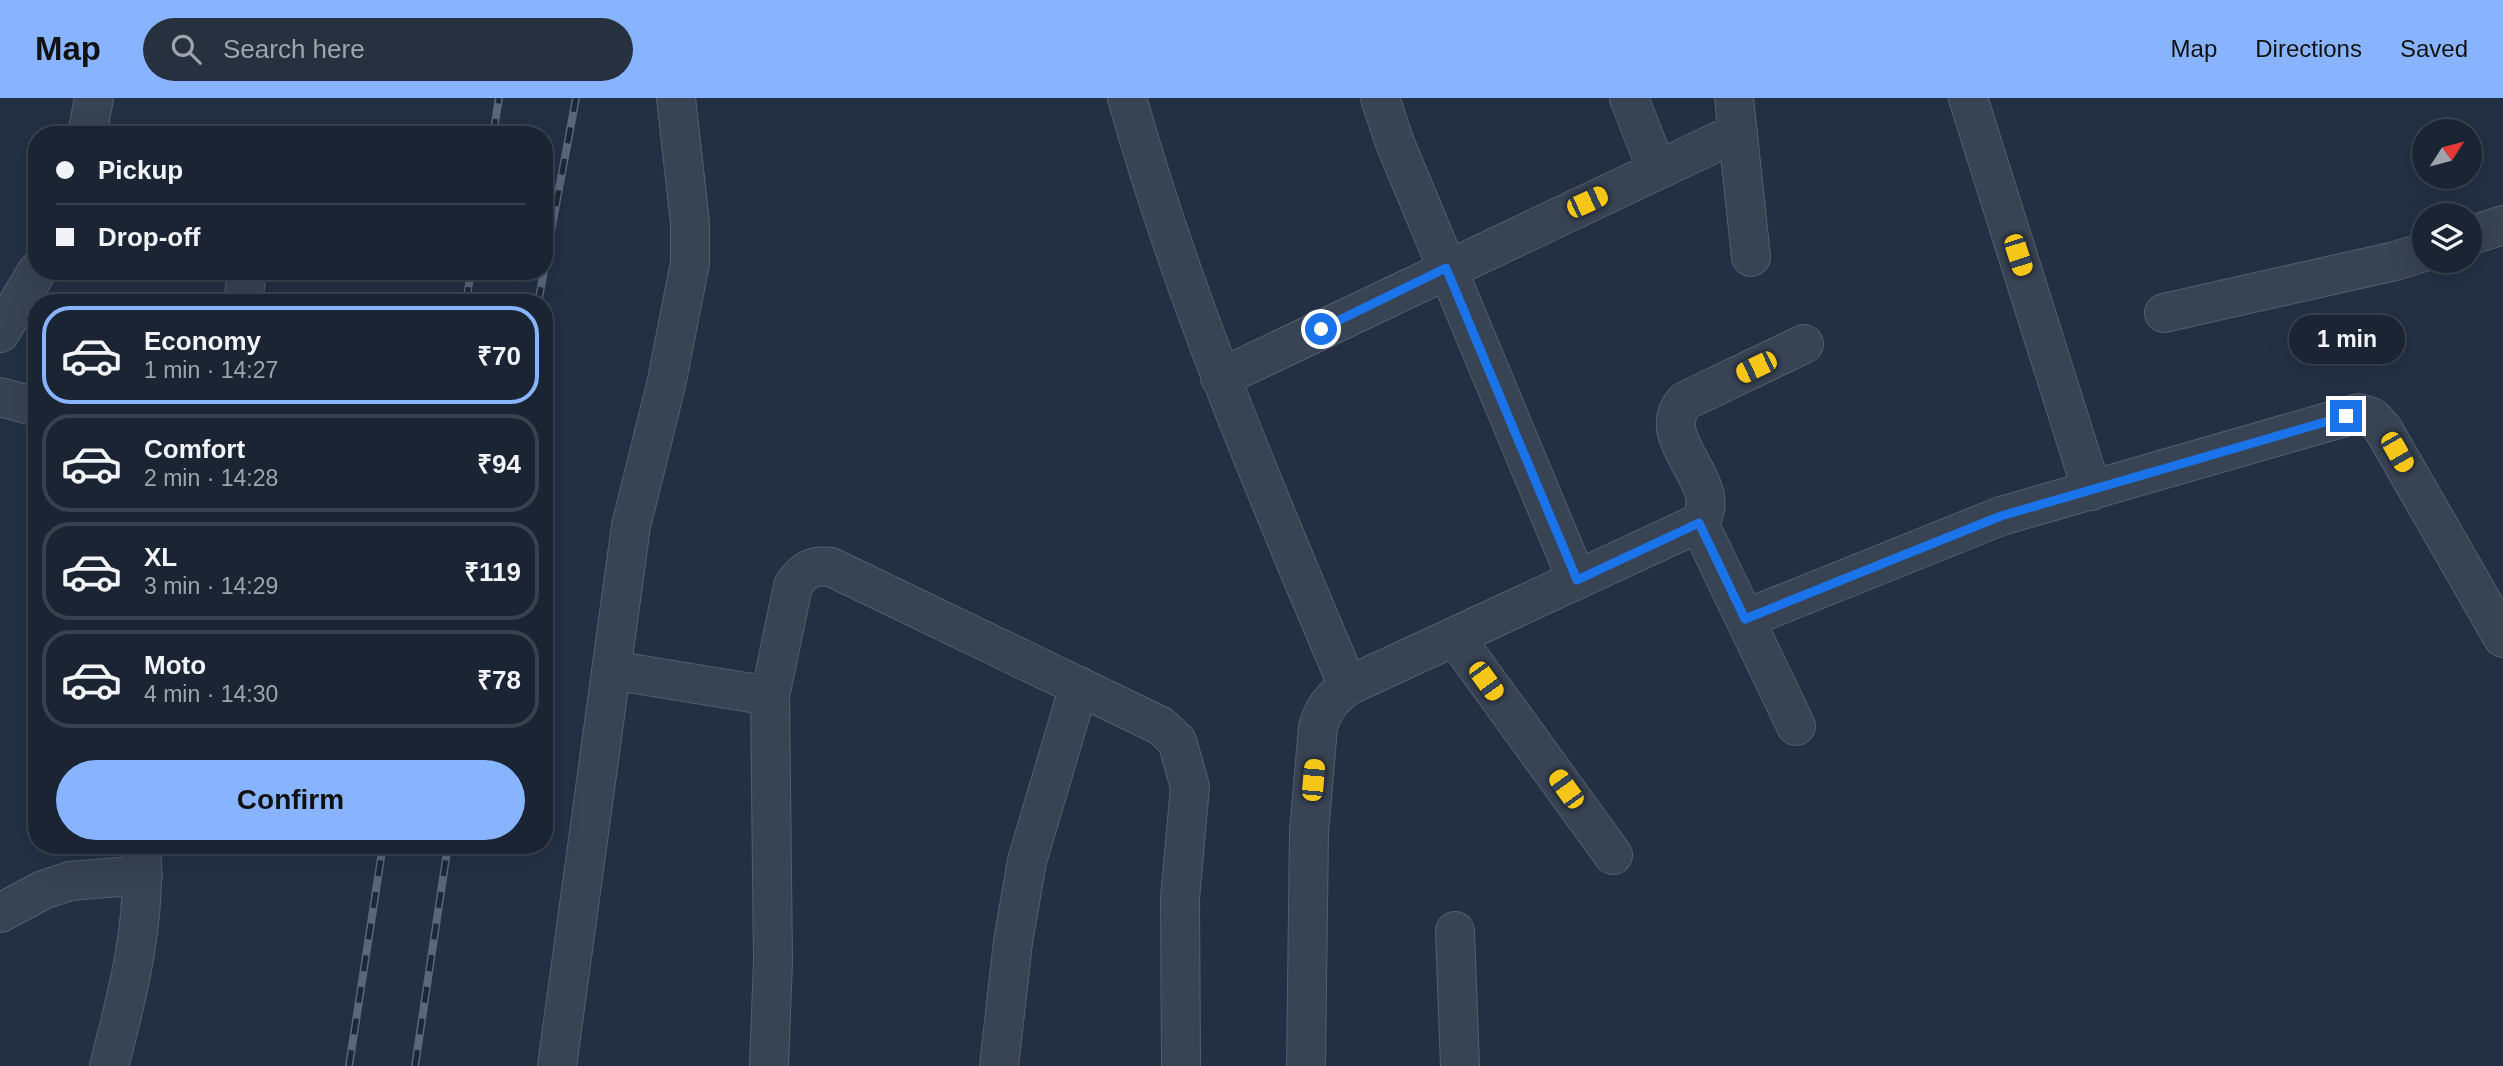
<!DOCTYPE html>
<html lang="en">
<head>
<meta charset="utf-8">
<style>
	:root { --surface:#1a2433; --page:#27303f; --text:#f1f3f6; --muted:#9fa4ac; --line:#38414e; --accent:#88b4ff }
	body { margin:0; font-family:Helvetica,sans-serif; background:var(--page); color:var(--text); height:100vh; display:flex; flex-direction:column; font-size:26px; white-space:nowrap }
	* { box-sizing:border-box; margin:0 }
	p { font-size:23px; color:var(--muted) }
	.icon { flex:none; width:38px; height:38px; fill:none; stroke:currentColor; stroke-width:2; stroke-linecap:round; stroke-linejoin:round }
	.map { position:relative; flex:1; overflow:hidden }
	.side { position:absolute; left:28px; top:196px; width:525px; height:560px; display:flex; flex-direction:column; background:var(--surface); border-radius:28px; box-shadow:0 7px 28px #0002,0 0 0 2px var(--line) }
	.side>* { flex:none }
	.banner { position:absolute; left:28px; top:28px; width:525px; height:154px; border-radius:28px; box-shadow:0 7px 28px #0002,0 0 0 2px var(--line); display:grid; align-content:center; height:154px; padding:0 28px; background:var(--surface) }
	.needle { width:46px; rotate:54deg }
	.tools { position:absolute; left:2412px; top:21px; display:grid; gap:14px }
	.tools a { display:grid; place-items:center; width:70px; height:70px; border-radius:50%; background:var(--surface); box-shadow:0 7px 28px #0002,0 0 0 2px var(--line); font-size:35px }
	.end { position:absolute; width:32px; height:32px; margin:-16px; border:9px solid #1a73e8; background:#fff; box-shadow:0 0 0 4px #fff }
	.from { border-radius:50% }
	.bubble { position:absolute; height:49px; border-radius:24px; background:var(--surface); box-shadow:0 7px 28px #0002,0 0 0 2px var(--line); font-size:23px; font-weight:700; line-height:49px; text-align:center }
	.car { position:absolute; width:21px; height:42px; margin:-21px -10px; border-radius:9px; box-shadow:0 0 5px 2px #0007; background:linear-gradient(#f5c518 24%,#345 0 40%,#f5c518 0 76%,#345 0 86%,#f5c518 0) }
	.banner b { display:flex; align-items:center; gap:24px; height:66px; font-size:26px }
	.banner b+b { border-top:2px solid var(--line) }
	.banner i { width:18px; height:18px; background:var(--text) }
	ul { padding:12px 0 0; list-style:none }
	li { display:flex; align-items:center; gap:21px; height:98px; margin:0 14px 10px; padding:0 14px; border:4px solid var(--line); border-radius:28px }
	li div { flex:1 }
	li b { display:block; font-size:26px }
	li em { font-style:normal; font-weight:700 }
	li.selected { border-color:var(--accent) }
	li>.icon { width:63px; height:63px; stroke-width:1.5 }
	.button { display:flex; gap:14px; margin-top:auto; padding:14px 28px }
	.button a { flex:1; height:80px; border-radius:42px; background:var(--accent); color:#111; font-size:28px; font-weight:700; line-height:80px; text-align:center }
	header { display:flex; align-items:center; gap:42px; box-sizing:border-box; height:98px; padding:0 35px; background:var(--accent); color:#111 }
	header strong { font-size:33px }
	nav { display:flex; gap:38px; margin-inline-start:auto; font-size:24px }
	.search { width:490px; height:63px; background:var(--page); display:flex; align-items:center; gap:18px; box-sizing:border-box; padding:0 24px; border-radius:38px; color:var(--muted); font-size:26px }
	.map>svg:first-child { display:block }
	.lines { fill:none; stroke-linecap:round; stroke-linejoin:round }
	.street-casing { stroke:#535e6d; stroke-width:40 }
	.street { stroke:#384353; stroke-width:38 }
	.rail-casing { stroke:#59667b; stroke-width:8 }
	.rail { stroke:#1c2839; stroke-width:5; stroke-dasharray:16; stroke-linecap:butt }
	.route { stroke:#1a73e8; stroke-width:9 }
</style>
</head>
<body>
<header>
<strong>Map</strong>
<div class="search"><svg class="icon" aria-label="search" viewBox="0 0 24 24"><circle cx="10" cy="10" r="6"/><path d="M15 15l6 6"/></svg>Search here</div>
<nav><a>Map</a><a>Directions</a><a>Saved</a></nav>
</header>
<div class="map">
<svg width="2503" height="968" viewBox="0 0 2503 968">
	<rect width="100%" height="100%" fill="#233044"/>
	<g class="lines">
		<defs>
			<path id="street" d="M1127,0c57,202 139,395 221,588
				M1380,0l15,45 182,437
				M1629,0l28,72
				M1734,0l17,159
				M1968,0l124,393
				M87,37l7,-37
				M2469,138l34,-11
				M243,205l4,-32
				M2164,215l231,-52 29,-9
				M0,235l37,-62
				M1220,280l518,-246
				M0,299l37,10
				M1699,425l97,203
				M1745,521l256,-103 358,-103 13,4 11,12 120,209
				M1455,539l158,218
				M611,572l159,26
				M0,815l43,-23 27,-9 73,-6
				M1455,833l5,135
				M109,968c19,-72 38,-147 32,-221
				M557,968l74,-540 35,-141 24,-122v-40l-14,-125
				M769,968l4,-105 -3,-265 23,-110c10,-16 19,-21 38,-19l330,159 16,15 13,46 -10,111 1,168
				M999,968l14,-124 14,-81 52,-175
				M1306,968l3,-234 9,-105c6,-20 14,-29 30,-41l351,-163c29,-40 -49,-83 -14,-122l119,-57"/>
		</defs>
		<use href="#street" class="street-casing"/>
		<use href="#street" class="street"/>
		<defs>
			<path id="rail" d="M493,37l6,-37
				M544,171l32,-171
				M466,205l5,-32
				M538,205l6,-32
				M349,968l34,-221
				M415,968l33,-221"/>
		</defs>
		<use href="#rail" class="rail-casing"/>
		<use href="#rail" class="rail"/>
	</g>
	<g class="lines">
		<path class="route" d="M1321,231l125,-61 131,312 122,-57 46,96 256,-103 345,-100"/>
	</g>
</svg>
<div class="tools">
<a><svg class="needle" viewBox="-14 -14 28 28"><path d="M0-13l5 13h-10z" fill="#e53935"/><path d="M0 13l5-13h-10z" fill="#9fa4ac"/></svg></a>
<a><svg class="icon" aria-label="layers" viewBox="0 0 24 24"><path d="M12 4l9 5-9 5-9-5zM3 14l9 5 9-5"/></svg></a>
</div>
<i class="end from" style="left:1321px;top:231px"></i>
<i class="end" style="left:2346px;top:318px"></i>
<div class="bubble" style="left:2289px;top:217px;width:116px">1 min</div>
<i class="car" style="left:1587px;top:104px;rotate:65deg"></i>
<i class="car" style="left:2018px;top:157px;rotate:162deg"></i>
<i class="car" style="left:1756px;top:269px;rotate:244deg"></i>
<i class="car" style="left:2397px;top:354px;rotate:150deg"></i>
<i class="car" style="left:1486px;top:583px;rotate:144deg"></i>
<i class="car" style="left:1313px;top:682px;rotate:5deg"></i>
<i class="car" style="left:1566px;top:691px;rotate:324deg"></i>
<div class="banner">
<b><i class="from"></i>Pickup</b>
<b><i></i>Drop-off</b>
</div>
<section class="side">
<ul>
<li class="selected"><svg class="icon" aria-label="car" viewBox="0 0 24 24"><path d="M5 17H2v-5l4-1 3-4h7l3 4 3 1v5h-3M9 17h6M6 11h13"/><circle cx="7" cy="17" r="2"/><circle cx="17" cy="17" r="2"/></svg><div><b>Economy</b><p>1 min · 14:27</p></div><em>₹70</em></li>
<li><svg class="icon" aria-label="car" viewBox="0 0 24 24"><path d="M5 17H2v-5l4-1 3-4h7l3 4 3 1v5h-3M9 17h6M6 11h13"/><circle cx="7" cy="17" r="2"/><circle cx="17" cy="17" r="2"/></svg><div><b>Comfort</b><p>2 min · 14:28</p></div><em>₹94</em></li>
<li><svg class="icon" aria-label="car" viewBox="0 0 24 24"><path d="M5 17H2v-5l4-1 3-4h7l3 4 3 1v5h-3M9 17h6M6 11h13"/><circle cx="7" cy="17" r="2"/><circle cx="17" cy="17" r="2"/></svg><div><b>XL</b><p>3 min · 14:29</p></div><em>₹119</em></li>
<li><svg class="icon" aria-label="car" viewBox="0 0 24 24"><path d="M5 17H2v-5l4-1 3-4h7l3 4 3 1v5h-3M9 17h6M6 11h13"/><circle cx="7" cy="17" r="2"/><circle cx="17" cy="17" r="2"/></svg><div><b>Moto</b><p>4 min · 14:30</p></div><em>₹78</em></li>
</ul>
<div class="button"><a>Confirm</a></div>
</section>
</div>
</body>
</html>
